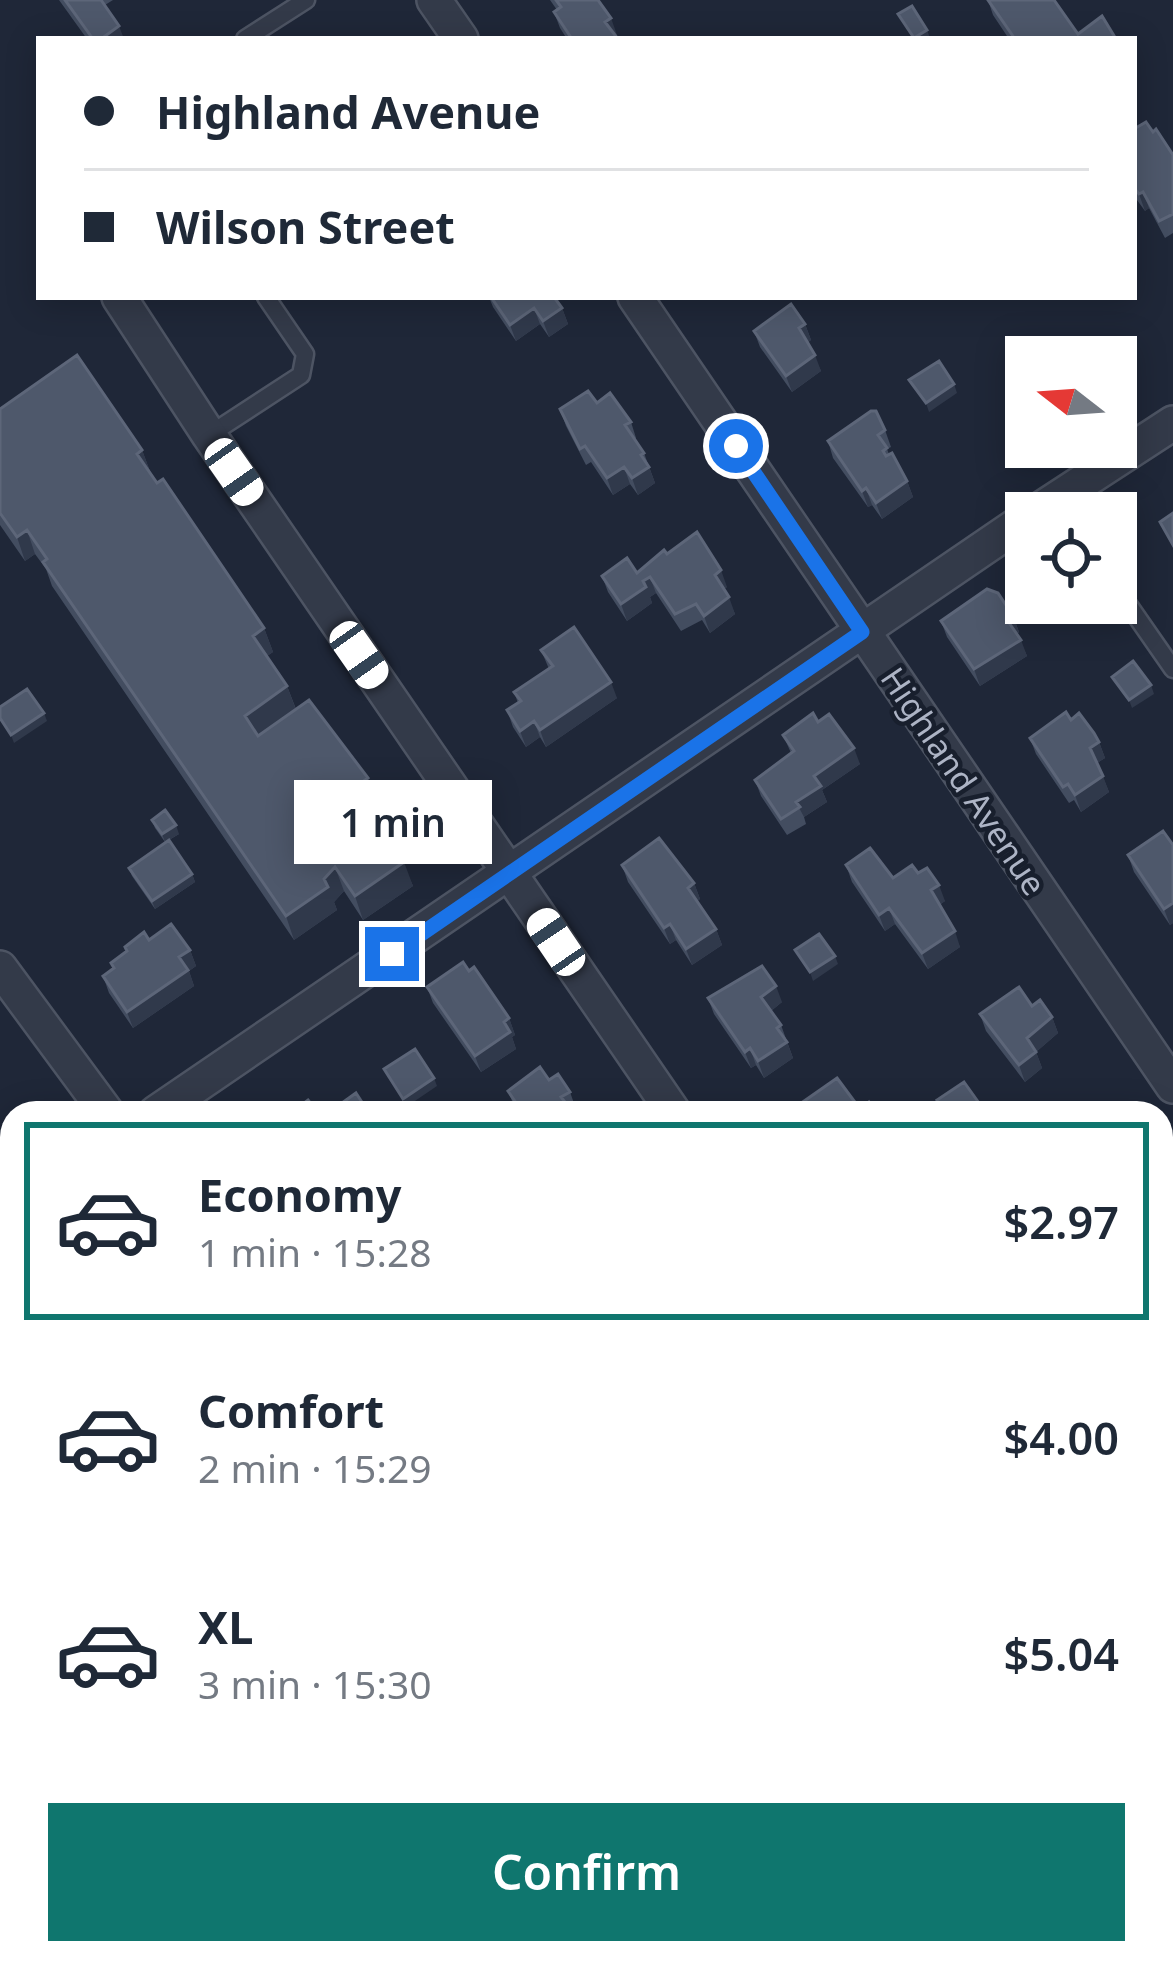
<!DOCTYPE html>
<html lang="en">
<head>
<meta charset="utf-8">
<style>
	:root { --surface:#fff; --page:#f6f6f7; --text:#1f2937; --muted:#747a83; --line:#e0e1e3; --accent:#0f766e }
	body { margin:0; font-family:"Noto Sans",sans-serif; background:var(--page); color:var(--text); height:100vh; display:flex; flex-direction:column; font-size:45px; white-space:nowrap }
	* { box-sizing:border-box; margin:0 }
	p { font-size:39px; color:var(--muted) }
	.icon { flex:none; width:66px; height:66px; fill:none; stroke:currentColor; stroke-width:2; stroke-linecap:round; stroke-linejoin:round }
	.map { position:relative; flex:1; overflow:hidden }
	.panel { position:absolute; left:0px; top:1101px; width:1173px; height:864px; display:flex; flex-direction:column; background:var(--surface); border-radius:36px 36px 0 0; box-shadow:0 6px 30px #0003 }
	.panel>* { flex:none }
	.top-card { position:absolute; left:36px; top:36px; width:1101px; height:264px; border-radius:0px; box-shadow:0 6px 30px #0003; display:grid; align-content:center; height:264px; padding:0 48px; background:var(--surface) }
	.needle { width:78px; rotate:287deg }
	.tools { position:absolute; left:1005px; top:336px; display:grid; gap:24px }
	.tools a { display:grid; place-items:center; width:132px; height:132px; border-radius:0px; background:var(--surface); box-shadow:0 6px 30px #0003; font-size:60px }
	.end { position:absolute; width:54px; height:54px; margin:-27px; border:15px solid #1a73e8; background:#fff; box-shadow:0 0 0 6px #fff }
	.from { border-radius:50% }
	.bubble { position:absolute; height:84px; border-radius:0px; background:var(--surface); box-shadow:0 6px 30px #0003; font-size:39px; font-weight:600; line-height:84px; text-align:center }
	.car { position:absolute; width:36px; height:72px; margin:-36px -18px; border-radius:15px; box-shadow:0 0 9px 3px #0007; background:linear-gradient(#fff 24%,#345 0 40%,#fff 0 76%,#345 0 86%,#fff 0) }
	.top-card b { display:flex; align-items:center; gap:42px; height:114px; font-size:45px }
	.top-card b+b { border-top:3px solid var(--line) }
	.top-card i { width:30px; height:30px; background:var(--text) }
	ul { padding:21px 0 0; list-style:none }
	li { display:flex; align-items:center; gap:36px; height:198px; margin:0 24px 18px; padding:0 24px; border:6px solid transparent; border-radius:0px }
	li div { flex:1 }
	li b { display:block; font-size:45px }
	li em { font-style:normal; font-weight:600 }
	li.active { border-color:var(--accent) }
	li>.icon { width:108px; height:108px; stroke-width:1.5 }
	.primary-button { display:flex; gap:24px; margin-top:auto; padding:24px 48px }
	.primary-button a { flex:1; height:138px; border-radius:0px; background:var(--accent); color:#fff; font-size:48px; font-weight:600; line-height:138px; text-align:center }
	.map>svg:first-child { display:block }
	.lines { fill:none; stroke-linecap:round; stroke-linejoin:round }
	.lane-casing { stroke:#4d5463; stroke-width:21 }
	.street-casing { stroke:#4d5463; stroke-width:38 }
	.secondary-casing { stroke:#4d5463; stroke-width:52 }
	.lane { stroke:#333a49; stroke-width:16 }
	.street { stroke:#333a49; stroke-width:33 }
	.secondary { stroke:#40485c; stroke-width:48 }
	.wall { fill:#434d60 }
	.shaded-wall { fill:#30394b }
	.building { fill:#4e586b; stroke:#5d6679; stroke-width:3 }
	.route { stroke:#1a73e8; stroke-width:15 }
	.labels { text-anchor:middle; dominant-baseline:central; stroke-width:9; stroke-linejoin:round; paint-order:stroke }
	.street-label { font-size:33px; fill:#adb4c5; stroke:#181f2d }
</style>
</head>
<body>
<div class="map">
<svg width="1173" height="1965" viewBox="0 0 1173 1965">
	<rect width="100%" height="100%" fill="#1f2738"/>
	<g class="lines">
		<defs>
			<path id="lane" d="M245,39l61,-39
				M209,435l92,-60 4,-21 -39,-57
				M1116,587l57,82
				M971,1953l9,12"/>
			<path id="street" d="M434,0l27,39
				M119,297l90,138 465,678
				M635,297l538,789
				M1035,513l138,-90
				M0,968l107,145
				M156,1113l870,-594
				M0,1221l12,-8
				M1161,1794l12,18
				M0,1847l12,19
				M75,1953l8,12
				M673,1953l9,12"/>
			<path id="secondary" d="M1161,1457l12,-8
				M482,1965l13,-12"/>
		</defs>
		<use href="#lane" class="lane-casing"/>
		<use href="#street" class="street-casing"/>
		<use href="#secondary" class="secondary-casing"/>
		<use href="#lane" class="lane"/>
		<use href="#street" class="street"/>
		<use href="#secondary" class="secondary"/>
	</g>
	<path class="wall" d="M59,0h54l-8,5 19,34h-37z
		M550,0h48l20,39h-51l-7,-11 -6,-16 3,-2z
		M988,0l90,34 38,5h-107l-16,-24z
		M1134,129l39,26v78l-8,5 -16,-30 -4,3 -11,-15z
		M489,297h65l8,11 6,16 -19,13 -9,-13 -24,17 -23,-34z
		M805,324l6,16 -4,3 14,28 -29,21 -32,-45 -6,-16z
		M597,403l34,19 5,16 -1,1 9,14 11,30 -17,12 -8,-11 -17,11 -22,-33 -5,3 -20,-39 -6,-17z
		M0,409l142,41 9,24 113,154 9,24 -6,4 20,30 9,23 72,69 8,24 -9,6 4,5 25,11 8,24 -6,5 15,33 -50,34 -19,-29 -10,11 3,8 -43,30 -242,-354 -6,-17 -11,-15 -10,7 -25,-36z
		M885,430l6,17 -4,2 2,5 18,27 6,16 -31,22 -10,-14 -4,2 -35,-49 -5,-17z
		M667,554l60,33 -3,2 11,25 -25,19 -8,-13 -21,11 -25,-38 -6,4 2,6 -25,18 -19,-29 -6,-16 35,-3z
		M1013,616l6,16 -2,2 10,22 -47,30 -33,-49 -6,-16z
		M541,650l76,48 -71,49 -6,-10 -14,10 -13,-20 -6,-17 11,-7 -4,-11 35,-23z
		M1071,720l28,22 6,16 -8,5 12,29 -28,20 -7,-12 -5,3 -33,-49 -6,-16z
		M818,722l42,42 -38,26 5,12 -23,15 2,7 -19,11 -26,-39 -6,-16 36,-27 -8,-18z
		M152,820l27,14 -10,6 23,34 3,8 -40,27 -23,-33 -3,-8 36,-26 -10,-14z
		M1173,845v78l-3,2 -36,-53 -6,-17z
		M622,865l72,18 6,16 -3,2 19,28 6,16 -30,20 -16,-25 -6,4 -42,-62z
		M846,865l47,13 25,-5 27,28 -6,4 21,42 -32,22 -33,-45 -10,7 -33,-49z
		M149,940l41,10 6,16 -7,5 5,15 -61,42 -24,-35 -6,-17 10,-7 -2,-6z
		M427,987l82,31 6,17 -3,2 4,12 -35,23 -48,-69z
		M708,998l74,4 -11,9 10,14 12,33 -29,20 -8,-13 -5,3 -37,-54z
		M1032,1006l20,11 6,16 -22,19 6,16 -17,14 -39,-51 -6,-17z
		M549,1080l21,12 6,17 -4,4h-55l-9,-22z
		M1161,1238l12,17v86l-9,-11 -3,2z
		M12,1308v73l-12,-17v-27l10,-7 -6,-17z
		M0,1557l11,16v102l-6,-11 -5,3z
		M279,1953h43l4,12h-62z"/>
	<path class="shaded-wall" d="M611,18l6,17 -6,3 -6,-16z
		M119,26l5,13h-23z
		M927,30l3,8 -1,1 -15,-1z
		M1143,192l6,16 -4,3 -6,-17z
		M534,308l6,16 -24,17 -6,-16z
		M562,308l6,16 -19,13 -6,-16z
		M805,324l6,16 -7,5 -5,-17z
		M815,355l6,16 -29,21 -6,-16z
		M954,384l3,9 -28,19 -3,-9z
		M142,450l9,24 -14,-20z
		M624,467l6,17 -17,11 -6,-17z
		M649,467l6,16 -17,12 -6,-17z
		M907,481l6,16 -31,22 -6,-16z
		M866,488l6,17 -4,2 -6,-16z
		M27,530l8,24 -10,7 -8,-24z
		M721,570l6,17 -6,4 -6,-16z
		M650,577l6,16 -6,4 2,6 -25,18 -6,-17z
		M729,597l6,17 -25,19 -6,-17z
		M1013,616l6,16 -6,4 -6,-16z
		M264,628l9,24 -12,8 -8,-24z
		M1021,640l6,16 -47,30 -6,-17z
		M611,682l6,16 -71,49 -6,-17z
		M1151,685l3,9 -22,14 -3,-8z
		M287,686l9,24 -42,30 -9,-24z
		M44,713l3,8 -33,22 -3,-8z
		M534,721l6,16 -14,10 -6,-16z
		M1099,742l6,16 -10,6 -5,-16z
		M854,748l6,16 -38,26 5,12 -23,15 -8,-15 18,-26z
		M1103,776l6,16 -28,20 -6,-17z
		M368,778l8,24 -49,34 -8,-24z
		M315,807l9,24 -9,6 -9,-24z
		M396,824l8,24 -11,9 -9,-24z
		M176,825l3,9 -14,8 -3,-8z
		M404,862l9,24 -50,34 -8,-24z
		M335,867l9,24 -10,11 3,8 -43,30 -8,-24z
		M192,874l3,8 -40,27 -3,-8z
		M694,883l6,16 -6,5 -6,-16z
		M939,885l6,16 -8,6 -6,-17z
		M1173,903v20l-3,2 -6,-16z
		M889,908l6,16 -10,7 -6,-16z
		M670,924l6,16 -6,4 -6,-16z
		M716,929l6,16 -30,20 -6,-16z
		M955,931l5,16 -32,22 -6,-16z
		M190,950l6,16 -7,5 5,15 -61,42 -6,-16 52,-55z
		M835,956l3,8 -25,17 -3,-9z
		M776,986l6,16 -15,12 -6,-17z
		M1052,1017l6,16 -22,19 6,16 -17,14 -6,-17 8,-27z
		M509,1018l6,17 -3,2 4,12 -35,23 -6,-16 29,-34z
		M787,1042l6,16 -29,20 -6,-17z
		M750,1048l6,17 -5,3 -6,-16z
		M434,1078l3,8 -31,21 -3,-8z
		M979,1103l3,8 -3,2h-15z
		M1161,1586l8,28 -8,6z
		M12,1653v21l-1,1 -6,-17z
		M1104,1953h30l-18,12h-14l-3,-8z"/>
	<path class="building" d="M65,0h36l18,26 -18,13h-8z
		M556,0h42l13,18 -6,4 13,17h-46l-18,-27 7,-5z
		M988,0h66l24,34 24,-18 14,23h-101z
		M912,6l15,24 -13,8 -16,-24z
		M1146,122l7,10 3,-3 17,26v59l-14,7 -16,-29 -4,2 -5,-6v-59z
		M491,297h63l8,11 -19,13 -9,-13 -24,17z
		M791,304l14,20 -6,4 16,27 -29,21 -32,-45z
		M77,355l65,95 -5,4 20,29 6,-4 101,149 -11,8 34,50 -42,30 13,20 51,-36 59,78 -49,34 -4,-5 -9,6 16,25 44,-31 5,6 10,-8 15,19 -12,9 20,29 -49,34 -20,-29 -11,12 4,8 -42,29 -243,-354 4,-3 -20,-29 -10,7 -17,-24v-104z
		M939,361l15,23 -28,19 -17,-23z
		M588,391l9,12 13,-10 21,29 -6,3 19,28 -3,2 8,12 -17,11 -8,-11 -17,11 -22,-32 -5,3 -20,-40z
		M871,411h5l9,19 -7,5 9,13 -4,3 3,5 6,-3 15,28 -31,22 -10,-15 -4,3 -34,-50z
		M1173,513v32l-13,-23z
		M697,532l24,38 -6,5 14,22 -25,19 -8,-12 -21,10 -25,-37 -7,4 3,6 -25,17 -19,-28 25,-18 10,15 27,-23 3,4z
		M987,589l11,4 15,23 -6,4 14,20 -47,29 -33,-48z
		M574,627l37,55 -71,48 -6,-9 -14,10 -13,-21 14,-9 -7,-9 39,-26 -12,-16z
		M1133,661l18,24 -22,15 -17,-23z
		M27,689l17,24 -33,22 -11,-17v-11z
		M1066,712l5,8 8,-7 15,20 5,9 -9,6 13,28 -28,19 -7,-11 -5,3 -33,-49z
		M813,713l5,9 11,-8 25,34 -40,28 7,10 -25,16 4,5 -19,12 -26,-39 39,-29 -11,-16z
		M165,810l11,15 -14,9 -10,-14z
		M1163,831l10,14v58l-9,6 -36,-54z
		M659,838l35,45 -6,5 28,41 -30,20 -16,-25 -6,4 -42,-63z
		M169,840l23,34 -40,27 -23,-33z
		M870,848l23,30 19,-13 6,8 9,-5 12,17 -8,5 24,41 -33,22 -33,-45 -10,7 -33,-50z
		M171,924l19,26 -11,7 9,13 -61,42 -24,-36 11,-8 -3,-5 16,-12 -2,-4 19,-15 5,8z
		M819,934l16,22 -25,16 -15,-22z
		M463,962l6,9 5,-4 35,51 -5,4 6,10 -35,24 -48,-69z
		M762,966l14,20 -15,11 20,28 -4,3 10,14 -29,19 -8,-13 -5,4 -37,-54z
		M1019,987l13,19 8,-6 12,17 -25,21 9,14 -17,13 -39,-51z
		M415,1049l19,29 -31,21 -19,-30z
		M540,1067l9,13 9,-6 12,18 -9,5 10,13 -4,3h-44l-15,-22z
		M837,1078l23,31 9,-7 8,11h-71l-6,-9z
		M964,1082l15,21 -15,10h-17l-10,-13z
		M356,1093l13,20h-41z
		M308,1100l10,13h-27z
		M1161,1238l12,17v77l-12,-14z
		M12,1308v17l-8,-12z
		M12,1329v44l-12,-17v-19z
		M0,1557l12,15v81l-7,5 -5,-9z
		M1173,1658v18l-8,-12z
		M279,1953h35l9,12h-59z
		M785,1953h46l9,12h-53l-1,-2 4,-2z
		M1173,1955v10h-16z"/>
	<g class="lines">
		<path class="route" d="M392,954l470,-322 -126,-186"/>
	</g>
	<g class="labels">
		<g class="street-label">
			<text transform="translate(964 781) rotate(56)">Highland Avenue</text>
		</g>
	</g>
</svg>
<div class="tools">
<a><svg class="needle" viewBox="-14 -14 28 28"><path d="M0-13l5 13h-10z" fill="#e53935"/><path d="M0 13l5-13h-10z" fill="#747a83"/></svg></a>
<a><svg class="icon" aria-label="locate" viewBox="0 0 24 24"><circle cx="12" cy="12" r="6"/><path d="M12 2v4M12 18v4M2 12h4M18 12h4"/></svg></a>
</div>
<i class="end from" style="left:736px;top:446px"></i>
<i class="end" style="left:392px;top:954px"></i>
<div class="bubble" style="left:294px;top:780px;width:198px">1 min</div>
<i class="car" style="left:234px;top:472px;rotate:145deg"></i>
<i class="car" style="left:359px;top:655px;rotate:145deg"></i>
<i class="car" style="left:556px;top:942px;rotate:326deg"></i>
<div class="top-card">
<b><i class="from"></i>Highland Avenue</b>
<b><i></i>Wilson Street</b>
</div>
<section class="panel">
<ul>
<li class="active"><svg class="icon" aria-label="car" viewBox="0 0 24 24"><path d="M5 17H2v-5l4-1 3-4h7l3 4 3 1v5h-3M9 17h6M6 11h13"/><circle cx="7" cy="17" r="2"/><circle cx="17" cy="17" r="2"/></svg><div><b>Economy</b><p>1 min · 15:28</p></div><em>$2.97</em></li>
<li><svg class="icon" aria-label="car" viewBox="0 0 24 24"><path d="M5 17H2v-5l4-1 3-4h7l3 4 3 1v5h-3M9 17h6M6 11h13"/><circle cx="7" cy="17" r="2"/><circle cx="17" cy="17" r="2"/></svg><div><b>Comfort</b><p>2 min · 15:29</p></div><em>$4.00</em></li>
<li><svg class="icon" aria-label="car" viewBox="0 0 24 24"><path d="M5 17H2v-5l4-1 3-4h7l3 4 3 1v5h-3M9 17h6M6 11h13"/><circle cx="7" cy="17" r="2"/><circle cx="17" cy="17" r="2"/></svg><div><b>XL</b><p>3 min · 15:30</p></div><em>$5.04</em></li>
</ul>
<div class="primary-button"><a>Confirm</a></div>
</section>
</div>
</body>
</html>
